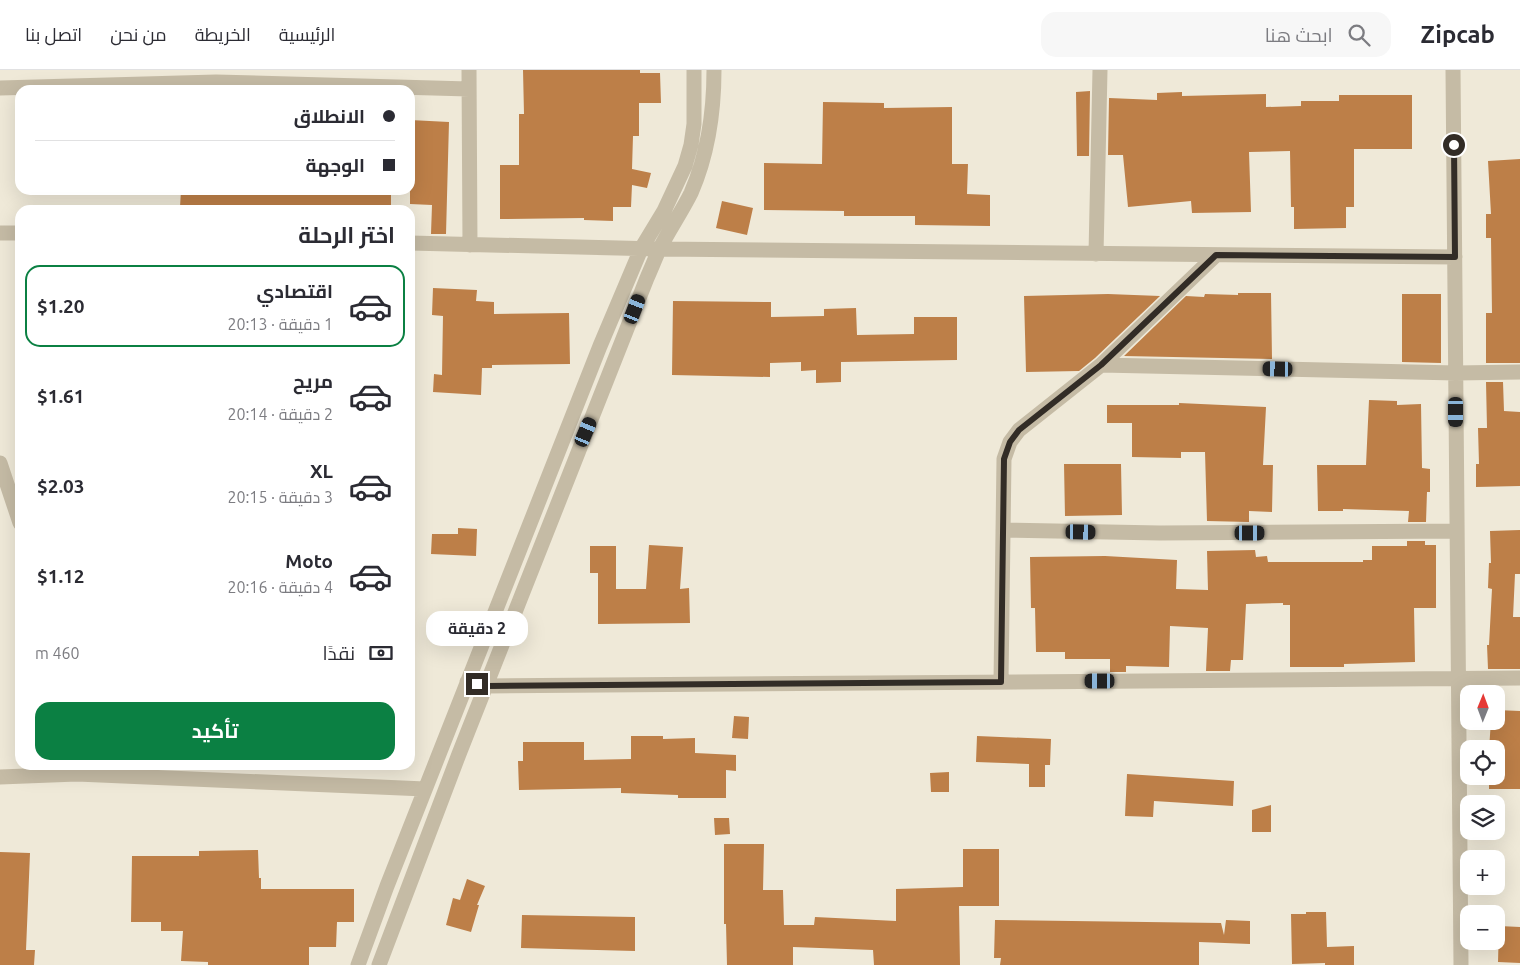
<!DOCTYPE html>
<html lang="ar">
<head>
<meta charset="utf-8">
<style>
	:root { --surface:#fff; --page:#f7f7f7; --text:#2b2b33; --muted:#7c7c81; --line:#e1e1e2; --accent:#0b8043 }
	body { margin:0; font-family:Ubuntu,Cairo,sans-serif; background:var(--page); color:var(--text); direction:rtl; height:100vh; display:flex; flex-direction:column; font-size:19px; white-space:nowrap }
	* { box-sizing:border-box; margin:0 }
	p { font-size:16px; color:var(--muted) }
	.icon { flex:none; width:28px; height:28px; fill:none; stroke:currentColor; stroke-width:2; stroke-linecap:round; stroke-linejoin:round }
	.map { position:relative; flex:1; overflow:hidden; direction:ltr }
	.drawer { position:absolute; left:15px; top:135px; width:400px; height:565px; display:flex; flex-direction:column; background:var(--surface); border-radius:15px; box-shadow:0 5px 20px #0002; direction:rtl }
	.drawer>* { flex:none }
	.top-card { position:absolute; left:15px; top:15px; width:400px; height:110px; border-radius:15px; box-shadow:0 5px 20px #0002; direction:rtl; display:grid; align-content:center; height:110px; padding:0 20px; background:var(--surface) }
	.needle { width:32px; rotate:1deg }
	.tools { position:absolute; left:1460px; top:615px; display:grid; gap:10px }
	.tools a { display:grid; place-items:center; width:45px; height:45px; border-radius:10px; background:var(--surface); box-shadow:0 5px 20px #0002; font-size:25px }
	.end { position:absolute; width:22px; height:22px; margin:-11px; border:6px solid #322c26; background:#fff; box-shadow:0 0 0 2px #fff }
	.from { border-radius:50% }
	.bubble { position:absolute; height:35px; border-radius:15px; background:var(--surface); box-shadow:0 5px 20px #0002; font-size:16px; font-weight:700; line-height:35px; text-align:center; direction:rtl }
	.car { position:absolute; width:15px; height:30px; margin:-15px -8px; border-radius:6px; box-shadow:0 0 4px 1px #0007; background:linear-gradient(#222 24%,#8ab4d8 0 40%,#222 0 76%,#8ab4d8 0 86%,#222 0) }
	.top-card b { display:flex; align-items:center; gap:18px; height:48px; font-size:19px }
	.top-card b+b { border-top:1px solid var(--line) }
	.top-card i { width:12px; height:12px; background:var(--text) }
	ul { padding:0; list-style:none }
	li { display:flex; align-items:center; gap:15px; height:82px; margin:0 10px 8px; padding:0 10px; border:2px solid transparent; border-radius:15px }
	li div { flex:1 }
	li b { display:block; font-size:19px }
	li em { font-style:normal; font-weight:700 }
	li.current { border-color:var(--accent) }
	li>.icon { width:45px; height:45px; stroke-width:1.5 }
	h2 { padding:0 20px; font-size:22px; line-height:60px }
	.pay { display:flex; align-items:center; gap:12px; height:55px; padding:0 20px; font-size:19px }
	.pay p { margin-inline-start:auto }
	.action { display:flex; gap:10px; margin-top:auto; padding:10px 20px }
	.action a { flex:1; height:58px; border-radius:15px; background:var(--accent); color:#fff; font-size:20px; font-weight:700; line-height:58px; text-align:center }
	header { display:flex; align-items:center; gap:30px; box-sizing:border-box; height:70px; padding:0 25px; background:var(--surface); border-bottom:1px solid var(--line) }
	header strong { font-size:24px }
	nav { display:flex; gap:28px; margin-inline-start:auto; font-size:18px }
	.search { width:350px; height:45px; background:var(--page); display:flex; align-items:center; gap:12px; box-sizing:border-box; padding:0 18px; border-radius:15px; color:var(--muted); font-size:19px }
	.map>svg:first-child { display:block }
	.building { fill:#bd7f48 }
	.lines { fill:none; stroke-linecap:round; stroke-linejoin:round }
	.minor { stroke:#c5bba5; stroke-width:15 }
	.route { stroke:#322c26; stroke-width:6 }
</style>
</head>
<body>
<header>
<strong>Zipcab</strong>
<div class="search"><svg class="icon" aria-label="search" viewBox="0 0 24 24"><circle cx="10" cy="10" r="6"/><path d="M15 15l6 6"/></svg>ابحث هنا</div>
<nav><a>الرئيسية</a><a>الخريطة</a><a>من نحن</a><a>اتصل بنا</a></nav>
</header>
<div class="map">
<svg width="1520" height="895" viewBox="0 0 1520 895">
	<rect width="100%" height="100%" fill="#efe9d8"/>
	<path class="building" d="M523,0h117v3h20l1,30h-22v33h-6l-1,33 19,4 -4,15 -15,-3 -1,22h-18v14l-29,-1v-2l-84,1v-54h19v-51h5z
		M1090,21l-1,65h-12l-1,-64z
		M1182,22v4l84,-2v13l35,-1v-5h38v-6h73v54h-58v58h-8v21l-52,1v-22h-3l-1,-56 -41,1 2,60 -59,1 -1,-12 -63,6 -5,-52h-15l1,-57 48,2v-7z
		M823,32l61,1v5l68,-1v57h16l-1,30 23,1v31l-75,-1v-9h-71v-5l-80,-1v-47l58,1z
		M410,50l39,2 -3,112h-15l1,-29 -22,-1z
		M1520,89v204h-34v-50h6l-1,-75h-5v-24h5l-3,-53z
		M181,120h135v5l75,-1v16h-178v-1l-33,-2z
		M722,131l31,7 -6,27 -31,-7z
		M433,218l44,2 -1,11 18,1v12l75,-1 1,51 -78,1v3h-10l-1,27 -48,-3 1,-18 8,1 1,-59 -11,-1z
		M1238,223h33l1,66 -148,-3 62,-60 18,1 1,-3 33,1z
		M1108,224l52,2 -65,62 -16,13 -53,1 -2,-76z
		M1402,224h39v69l-39,-1z
		M673,231l98,1v15l53,-1v-7l32,-1 1,27 57,-1v-17h43v43l-116,2v20l-25,1v-13l-15,1v-9l-31,1v14l-98,-2z
		M1486,312h17l1,29 16,1v74l-44,1v-23h3l-1,-36h9z
		M1369,330l28,1v4l24,-1 1,64 8,1v23h-3l-1,30h-18l1,-11 -66,-2v2h-25l-1,-46h49z
		M1179,333l87,4 -3,58h10l-1,47 -23,-1v11l-42,-1 -2,-69h-24v6l-49,-1v-34h-25v-18h72z
		M1064,394h57l1,51 -57,1z
		M458,458l19,1 -1,27 -45,-2 1,-20h26z
		M1520,460v44h-5l-2,43h7v52h-32l-1,-24h2l3,-56 -4,-1 1,-25h2l-1,-32z
		M1407,471h18v4h11v63h-22l1,54 -71,2v3h-54v-62h-7v-2l-37,1 -3,56h-12l-1,11h-24l2,-43 -38,-2 -1,41 -43,-1v6h-16v-13h-45v-7h-29l-1,-44h-4l-1,-51 75,-1 72,4 -1,29 32,1 -1,-39 48,-1 1,7 11,-1 1,6h95v-2h9v-14h35z
		M649,475l34,2 -3,42 9,-1 1,35 -92,1v-51h-8v-27h26v43h30z
		M1496,640l24,1v78h-31v-13h7v-27h-7l2,-28h5z
		M734,646l15,1 -1,22 -16,-1z
		M631,666h32v3l32,-1v15l41,2v16l-10,-1v28h-48v-3l-57,-2v-5l-102,2 -1,-29h5v-19h61v18l47,-1z
		M977,666l74,3 -1,26h-5v22h-16v-23l-53,-2z
		M949,702v20h-18l-1,-19z
		M1127,704l107,7 -1,25 -79,-5 -1,16 -28,-1z
		M1271,735v27h-19v-22z
		M714,748h15l1,16 -15,1z
		M724,774h40l-1,46h20l1,35h30l1,-8 81,4v-32l67,-2v-38h36v57h-40l1,59h-86l-1,-15 -80,-3v18h-66l-1,-41h-2z
		M258,780l1,28h2v11h93v33h-17l-1,25h-27v18h-101v-3l-27,-1 2,-30h-22v-9h-30l1,-66h67v-5z
		M0,782l30,1 -4,97h9l-1,15h-34z
		M467,809l18,7 -8,19h2l-8,27 -25,-7 7,-27 7,2z
		M1306,842h20l1,35 27,-1v19h-29v-2l-33,1 -1,-50h15z
		M522,845l113,2v34l-114,-3z
		M995,850l226,3 3,12 2,-15 24,1v23l-51,-2v23h-199l1,-7h-7z
		M1499,856l21,1v36l-22,-1z"/>
	<g class="lines">
		<path class="minor" d="M469,0l1,175
			M1453,0l8,895
			M0,18l216,-6 253,7
			M0,163h20
			M410,173l249,6 796,8
			M1096,184l4,-184
			M1101,295l355,8 64,-1
			M0,393l20,60
			M1003,460l157,3 297,-2
			M467,612l20,4 1033,-8
			M1001,612l3,-223 6,-17 9,-12 82,-65 115,-110
			M0,707l77,-3 348,15
			M358,895l29,-79 213,-540 41,-97 23,-38 21,-45 6,-21 3,-21v-54
			M379,895l80,-211 188,-476c4,-9 8,-19 12,-28 10,-20 22,-37 32,-57 17,-39 23,-81 23,-123"/>
	</g>
	<g class="lines">
		<path class="route" d="M477,614l10,2 514,-4 3,-223 6,-17 9,-12 82,-65 115,-110 239,2 -1,-112"/>
	</g>
</svg>
<div class="tools">
<a><svg class="needle" viewBox="-14 -14 28 28"><path d="M0-13l5 13h-10z" fill="#e53935"/><path d="M0 13l5-13h-10z" fill="#7c7c81"/></svg></a>
<a><svg class="icon" aria-label="locate" viewBox="0 0 24 24"><circle cx="12" cy="12" r="6"/><path d="M12 2v4M12 18v4M2 12h4M18 12h4"/></svg></a>
<a><svg class="icon" aria-label="layers" viewBox="0 0 24 24"><path d="M12 4l9 5-9 5-9-5zM3 14l9 5 9-5"/></svg></a>
<a>+</a>
<a>−</a>
</div>
<i class="end from" style="left:1454px;top:75px"></i>
<i class="end" style="left:477px;top:614px"></i>
<div class="bubble" style="left:426px;top:541px;width:102px">2 دقيقة</div>
<i class="car" style="left:635px;top:239px;rotate:21deg"></i>
<i class="car" style="left:1278px;top:299px;rotate:271deg"></i>
<i class="car" style="left:1456px;top:342px;rotate:180deg"></i>
<i class="car" style="left:586px;top:362px;rotate:23deg"></i>
<i class="car" style="left:1081px;top:462px;rotate:91deg"></i>
<i class="car" style="left:1250px;top:463px;rotate:90deg"></i>
<i class="car" style="left:1100px;top:611px;rotate:270deg"></i>
<div class="top-card">
<b><i class="from"></i>الانطلاق</b>
<b><i></i>الوجهة</b>
</div>
<section class="drawer">
<h2>اختر الرحلة</h2>
<ul>
<li class="current"><svg class="icon" aria-label="car" viewBox="0 0 24 24"><path d="M5 17H2v-5l4-1 3-4h7l3 4 3 1v5h-3M9 17h6M6 11h13"/><circle cx="7" cy="17" r="2"/><circle cx="17" cy="17" r="2"/></svg><div><b>اقتصادي</b><p>1 دقيقة · 20:13</p></div><em>$1.20</em></li>
<li><svg class="icon" aria-label="car" viewBox="0 0 24 24"><path d="M5 17H2v-5l4-1 3-4h7l3 4 3 1v5h-3M9 17h6M6 11h13"/><circle cx="7" cy="17" r="2"/><circle cx="17" cy="17" r="2"/></svg><div><b>مريح</b><p>2 دقيقة · 20:14</p></div><em>$1.61</em></li>
<li><svg class="icon" aria-label="car" viewBox="0 0 24 24"><path d="M5 17H2v-5l4-1 3-4h7l3 4 3 1v5h-3M9 17h6M6 11h13"/><circle cx="7" cy="17" r="2"/><circle cx="17" cy="17" r="2"/></svg><div><b>XL</b><p>3 دقيقة · 20:15</p></div><em>$2.03</em></li>
<li><svg class="icon" aria-label="car" viewBox="0 0 24 24"><path d="M5 17H2v-5l4-1 3-4h7l3 4 3 1v5h-3M9 17h6M6 11h13"/><circle cx="7" cy="17" r="2"/><circle cx="17" cy="17" r="2"/></svg><div><b>Moto</b><p>4 دقيقة · 20:16</p></div><em>$1.12</em></li>
</ul>
<div class="pay"><svg class="icon" aria-label="cash" viewBox="0 0 24 24"><path d="M3 7h18v10H3z"/><circle cx="12" cy="12" r="2"/></svg>نقدًا<p>460 m</p></div>
<div class="action"><a>تأكيد</a></div>
</section>
</div>
</body>
</html>
